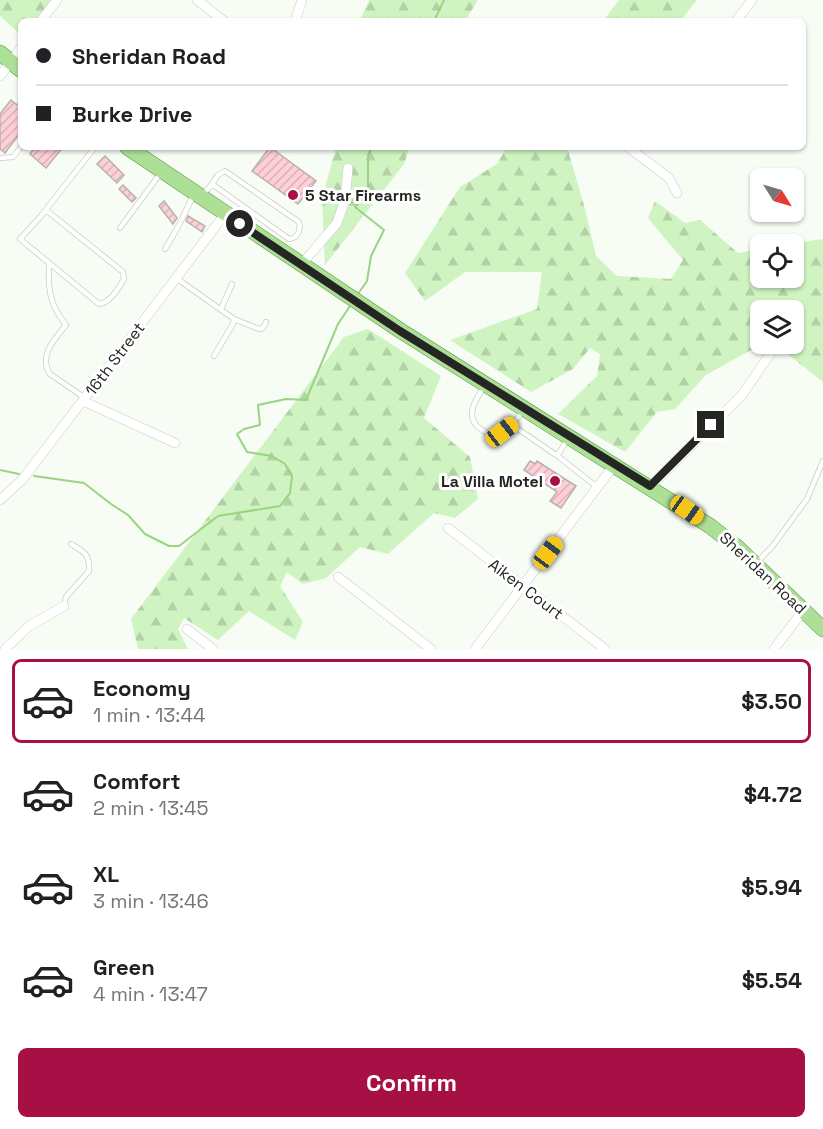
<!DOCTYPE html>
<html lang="en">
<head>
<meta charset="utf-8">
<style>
	:root { --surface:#fff; --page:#f2f2f2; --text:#202124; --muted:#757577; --line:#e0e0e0; --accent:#a61044 }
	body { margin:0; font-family:"Space Grotesk",sans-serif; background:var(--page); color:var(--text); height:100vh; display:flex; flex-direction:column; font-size:22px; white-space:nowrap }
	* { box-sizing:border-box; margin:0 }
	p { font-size:20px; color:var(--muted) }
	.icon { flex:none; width:33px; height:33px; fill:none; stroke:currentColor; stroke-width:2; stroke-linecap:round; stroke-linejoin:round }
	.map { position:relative; height:649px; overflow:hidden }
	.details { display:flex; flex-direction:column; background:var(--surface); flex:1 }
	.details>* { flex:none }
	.banner { position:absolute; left:18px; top:18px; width:788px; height:132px; border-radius:9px; box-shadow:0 2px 4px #0004; display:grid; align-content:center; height:132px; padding:0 18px; background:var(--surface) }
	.needle { width:39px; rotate:127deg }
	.fabs { position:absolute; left:750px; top:168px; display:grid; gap:12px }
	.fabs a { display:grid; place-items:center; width:54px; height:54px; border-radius:9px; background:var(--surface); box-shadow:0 2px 4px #0004; font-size:30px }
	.end { position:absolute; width:27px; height:27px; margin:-14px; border:8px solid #252624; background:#fff; box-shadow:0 0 0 3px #fff }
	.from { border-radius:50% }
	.car { position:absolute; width:18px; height:36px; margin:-18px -9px; border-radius:8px; box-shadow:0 0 4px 2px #0007; background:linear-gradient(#f5c518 24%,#345 0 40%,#f5c518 0 76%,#345 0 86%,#f5c518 0) }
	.banner b { display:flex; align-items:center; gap:21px; height:57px; font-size:22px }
	.banner b+b { border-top:2px solid var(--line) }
	.banner i { width:15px; height:15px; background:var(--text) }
	ul { padding:10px 0 0; list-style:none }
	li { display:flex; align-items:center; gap:18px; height:84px; margin:0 12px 9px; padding:0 6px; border:3px solid transparent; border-radius:9px }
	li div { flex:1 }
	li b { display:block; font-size:22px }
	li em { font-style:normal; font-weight:800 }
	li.on { border-color:var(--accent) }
	li>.icon { width:54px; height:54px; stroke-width:1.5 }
	.action { display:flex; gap:12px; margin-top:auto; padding:12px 18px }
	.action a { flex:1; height:69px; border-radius:9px; background:var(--accent); color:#fff; font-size:24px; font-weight:800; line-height:69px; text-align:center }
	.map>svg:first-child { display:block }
	.forest { fill:url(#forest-firs) }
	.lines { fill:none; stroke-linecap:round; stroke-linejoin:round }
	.stream { stroke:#9ad482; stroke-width:2 }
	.building { fill:url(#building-hatch); stroke:#b9b0b1; stroke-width:1.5 }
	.lane-casing { stroke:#c9cdc7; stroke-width:6 }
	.street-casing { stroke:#c9cdc7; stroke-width:10 }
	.primary-casing { stroke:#5a9141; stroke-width:16 }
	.lane { stroke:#fff; stroke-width:4.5 }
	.street { stroke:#fff; stroke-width:9 }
	.primary { stroke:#ade097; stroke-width:15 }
	.route { stroke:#252624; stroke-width:8 }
	.poi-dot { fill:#a61044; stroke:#fff; stroke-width:2 }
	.labels { text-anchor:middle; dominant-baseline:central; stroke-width:6; stroke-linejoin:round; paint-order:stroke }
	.poi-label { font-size:16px; font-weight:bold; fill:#252624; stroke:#fff; text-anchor:start }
	.street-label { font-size:16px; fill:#252624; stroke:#fff }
</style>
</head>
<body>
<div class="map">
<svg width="823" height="649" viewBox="0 0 823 649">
	<defs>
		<pattern id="forest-firs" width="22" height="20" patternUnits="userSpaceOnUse" patternTransform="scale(1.5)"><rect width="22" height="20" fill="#cff4c1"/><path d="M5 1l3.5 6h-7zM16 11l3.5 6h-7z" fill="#b2d1a6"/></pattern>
		<pattern id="building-hatch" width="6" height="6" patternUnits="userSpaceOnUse" patternTransform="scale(1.5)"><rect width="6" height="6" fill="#fcd0d5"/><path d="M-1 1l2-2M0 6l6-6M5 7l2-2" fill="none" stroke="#d8b2b7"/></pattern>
	</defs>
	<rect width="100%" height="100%" fill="#f7fcf5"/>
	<path class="forest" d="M0,0h51l-16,21h-14v14l-21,-19z
		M369,0h109l-13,21h-105z
		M619,0h78l-17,21h-77z
		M336,147h74l-6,17 -79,101 -3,-66z
		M507,147h60l17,58 12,51 21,20 54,3 12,-19 -35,-42 7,-17 30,22 15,-3 38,33 22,-4v29h34v-34h-5l34,-5v143l-48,-38h19v-34h-34v34h2l-56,31 -31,34 -18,3 -32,40 -67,-38 39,-38 3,-22 -10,-6 -17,21 -42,23 -81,-52 87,-31 5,-37h-77l-40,29 -20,-28 55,-86 37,-23z
		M368,329l73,47 -17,42 46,39 8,42 -23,19 -21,-5 -46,41 -28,-7 -34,31 -23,6 -16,-12 -7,14 23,36 -8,18 -46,-29 -31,29 -34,-22 -6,11 10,20h-50l-7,-30 213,-282z"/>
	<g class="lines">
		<path class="stream" d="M434,21l10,-21
			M358,294l9,-13 4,-25 13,-26 -29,-23 13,-16v-36l4,-8
			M0,470l19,4
			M34,476l50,7 27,21 17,11 17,19 24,12h10l39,-30 62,-10 10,-13 2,-17 -7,-12 -13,-8 -25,-4 -10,-18 7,-5 16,-4 -2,-20 28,-6 20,1 32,-76 12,-18"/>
	</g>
	<path class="building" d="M11,100l6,5 4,-5v32l-16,21 -5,-4v-35z
		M35,147h28l-17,21 -16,-14z
		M270,147l46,34 -18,23 -46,-33z
		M105,156l19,19 -7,8 -20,-19z
		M123,185l13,13 -4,4 -13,-13z
		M164,201l13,17 -4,6 -14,-18z
		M188,216l17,10 -3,6 -16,-11z
		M530,461l5,3 2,-3 39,25 -15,22 -11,-7 7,-9 -33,-22z"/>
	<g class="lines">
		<defs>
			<path id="lane" d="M0,158l13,-1 8,-10
				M225,171l74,51c2,8 -1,16 -10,17l-77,-55 6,-9z
				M202,196l10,-12
				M46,210l77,62 1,7c-6,10 -13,23 -25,25l-79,-65 21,-23 54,-69
				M120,228l40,-54
				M165,249l13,-22 15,-31
				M49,264c-1,24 0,40 17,61 -11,14 -28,30 -16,49l35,24
				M176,278l58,41 -1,5 -19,32
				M221,309l11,-25
				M234,319l25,10 4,-1 3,-6
				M484,387c-8,12 -19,28 -6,40 6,5 11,7 18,8l16,-10
				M523,411l-11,14 47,32 38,30
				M557,456l10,-16
				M757,562l15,-15 35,-48 16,-38
				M64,606l2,-9 23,-26c1,-17 -5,-19 -18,-27"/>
			<path id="street" d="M197,0l27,21
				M41,21l16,-21
				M295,21l7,-21
				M736,21l16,-21
				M0,76l21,-28
				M628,147l41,31 8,15
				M301,265l36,-42 8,-23 3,-32
				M83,401l92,42
				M650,487l92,-92 28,-41
				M0,500l22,-20 203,-266
				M448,528l157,121
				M338,577l93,72
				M187,629l26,20
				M5,649l24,-23 35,-20
				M475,649l140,-185
				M774,649l29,-38"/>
			<path id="primary" d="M0,53l21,17
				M127,147l274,184 309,195 27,21 86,82"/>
		</defs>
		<use href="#lane" class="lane-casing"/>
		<use href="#street" class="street-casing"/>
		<use href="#primary" class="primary-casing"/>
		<use href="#lane" class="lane"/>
		<use href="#street" class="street"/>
		<use href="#primary" class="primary"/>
	</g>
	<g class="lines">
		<path class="route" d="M240,224l160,107 250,155 61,-61"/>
	</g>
	<g class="poi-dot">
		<circle cx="293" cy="195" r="6"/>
		<circle cx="555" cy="481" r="6"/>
	</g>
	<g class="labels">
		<g class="poi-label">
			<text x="305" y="195">5 Star Firearms</text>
			<text x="543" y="481" text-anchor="end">La Villa Motel</text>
		</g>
		<g class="street-label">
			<text transform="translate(115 359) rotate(-53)">16th Street</text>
			<text transform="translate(763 573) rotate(43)">Sheridan Road</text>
			<text transform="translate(526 589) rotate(37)">Aiken Court</text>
		</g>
	</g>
</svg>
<div class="fabs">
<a><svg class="needle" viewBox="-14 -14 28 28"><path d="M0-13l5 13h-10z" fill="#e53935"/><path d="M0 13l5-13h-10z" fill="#757577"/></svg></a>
<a><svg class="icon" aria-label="locate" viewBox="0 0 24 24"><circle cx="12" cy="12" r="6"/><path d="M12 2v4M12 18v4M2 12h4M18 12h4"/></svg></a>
<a><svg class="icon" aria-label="layers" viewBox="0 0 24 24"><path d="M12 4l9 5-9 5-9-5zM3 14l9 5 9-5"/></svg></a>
</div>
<i class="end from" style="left:240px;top:224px"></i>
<i class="end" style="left:711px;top:425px"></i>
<i class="car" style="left:502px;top:432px;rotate:52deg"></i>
<i class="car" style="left:687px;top:510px;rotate:125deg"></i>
<i class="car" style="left:548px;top:553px;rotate:37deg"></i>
<div class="banner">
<b><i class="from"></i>Sheridan Road</b>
<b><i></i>Burke Drive</b>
</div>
</div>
<section class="details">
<ul>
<li class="on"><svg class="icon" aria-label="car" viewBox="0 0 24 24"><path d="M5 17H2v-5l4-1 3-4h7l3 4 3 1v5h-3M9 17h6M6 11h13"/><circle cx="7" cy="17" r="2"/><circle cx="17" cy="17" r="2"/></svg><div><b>Economy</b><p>1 min · 13:44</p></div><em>$3.50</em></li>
<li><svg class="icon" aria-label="car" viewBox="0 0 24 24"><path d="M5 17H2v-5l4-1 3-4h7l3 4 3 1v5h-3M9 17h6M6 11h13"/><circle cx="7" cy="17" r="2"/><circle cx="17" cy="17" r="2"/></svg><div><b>Comfort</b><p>2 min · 13:45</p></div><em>$4.72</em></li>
<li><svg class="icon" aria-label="car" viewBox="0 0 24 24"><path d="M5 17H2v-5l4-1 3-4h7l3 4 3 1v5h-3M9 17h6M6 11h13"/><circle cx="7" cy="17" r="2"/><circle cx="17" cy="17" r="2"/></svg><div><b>XL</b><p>3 min · 13:46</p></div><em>$5.94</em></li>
<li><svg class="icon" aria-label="car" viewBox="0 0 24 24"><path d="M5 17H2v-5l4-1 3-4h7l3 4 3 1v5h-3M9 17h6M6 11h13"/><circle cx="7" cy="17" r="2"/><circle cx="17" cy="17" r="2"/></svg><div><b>Green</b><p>4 min · 13:47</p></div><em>$5.54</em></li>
</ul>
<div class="action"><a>Confirm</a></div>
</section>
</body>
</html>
